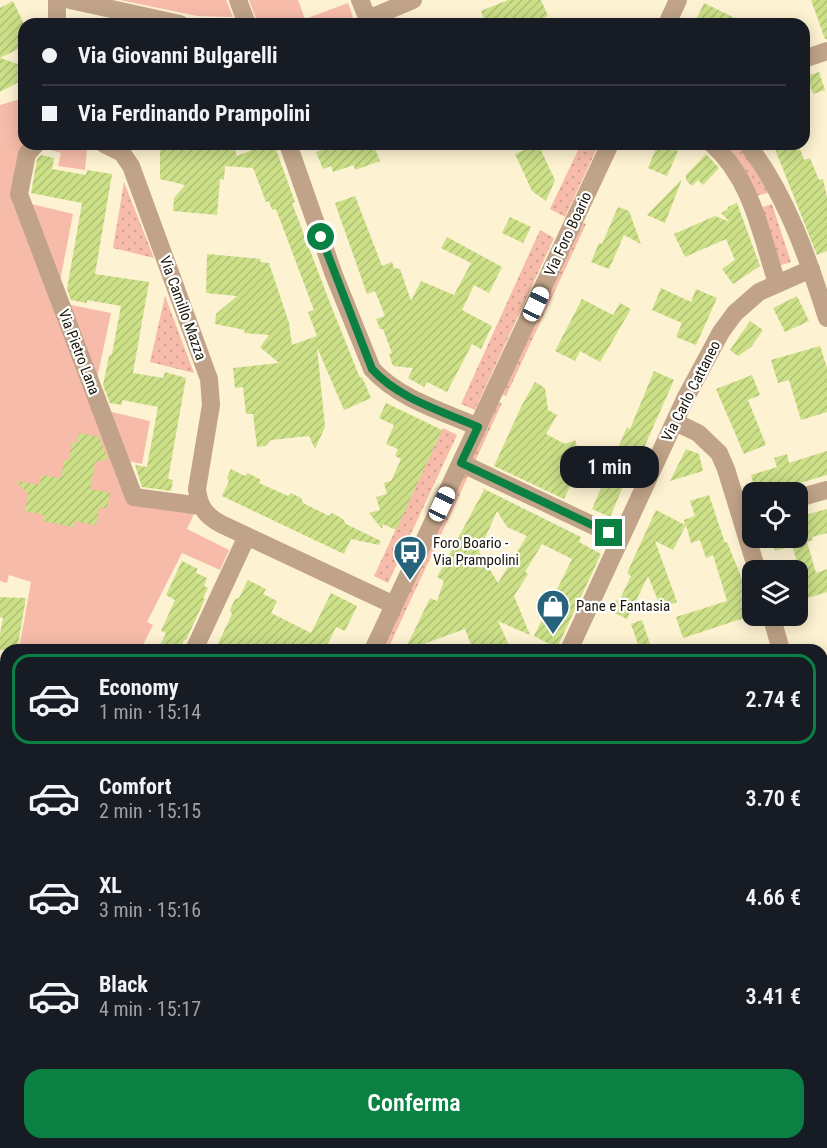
<!DOCTYPE html>
<html lang="it">
<head>
<meta charset="utf-8">
<style>
	:root { --surface:#171b24; --page:#242831; --text:#f1f3f6; --muted:#9ea1a6; --line:#363941; --accent:#0b8043 }
	body { margin:0; font-family:"Roboto Condensed",sans-serif; background:var(--page); color:var(--text); height:100vh; display:flex; flex-direction:column; font-size:22px; white-space:nowrap }
	* { box-sizing:border-box; margin:0 }
	p { font-size:20px; color:var(--muted) }
	.icon { flex:none; width:33px; height:33px; fill:none; stroke:currentColor; stroke-width:2; stroke-linecap:round; stroke-linejoin:round }
	.map { position:relative; flex:1; overflow:hidden }
	.drawer { position:absolute; left:0px; top:644px; width:828px; height:506px; display:flex; flex-direction:column; background:var(--surface); border-radius:18px 18px 0 0; box-shadow:0 3px 15px #0003 }
	.drawer>* { flex:none }
	.top-card { position:absolute; left:18px; top:18px; width:792px; height:132px; border-radius:18px; box-shadow:0 3px 15px #0003; display:grid; align-content:center; height:132px; padding:0 24px; background:var(--surface) }
	.buttons { position:absolute; left:742px; top:482px; display:grid; gap:12px }
	.buttons a { display:grid; place-items:center; width:66px; height:66px; border-radius:12px; background:var(--surface); box-shadow:0 3px 15px #0003; font-size:30px }
	.end { position:absolute; width:27px; height:27px; margin:-14px; border:8px solid #0b8043; background:#fff; box-shadow:0 0 0 3px #fff }
	.from { border-radius:50% }
	.bubble { position:absolute; height:42px; border-radius:18px; background:var(--surface); box-shadow:0 3px 15px #0003; font-size:20px; font-weight:600; line-height:42px; text-align:center }
	.car { position:absolute; width:18px; height:36px; margin:-18px -9px; border-radius:8px; box-shadow:0 0 4px 2px #0007; background:linear-gradient(#fff 24%,#345 0 40%,#fff 0 76%,#345 0 86%,#fff 0) }
	.top-card b { display:flex; align-items:center; gap:21px; height:57px; font-size:22px }
	.top-card b+b { border-top:2px solid var(--line) }
	.top-card i { width:15px; height:15px; background:var(--text) }
	ul { padding:10px 0 0; list-style:none }
	li { display:flex; align-items:center; gap:18px; height:90px; margin:0 12px 9px; padding:0 12px; border:3px solid transparent; border-radius:18px }
	li div { flex:1 }
	li b { display:block; font-size:22px }
	li em { font-style:normal; font-weight:600 }
	li.selected { border-color:var(--accent) }
	li>.icon { width:54px; height:54px; stroke-width:1.5 }
	.cta { display:flex; gap:12px; margin-top:auto; padding:12px 24px }
	.cta a { flex:1; height:69px; border-radius:18px; background:var(--accent); color:#fff; font-size:24px; font-weight:600; line-height:69px; text-align:center }
	.map>svg:first-child { display:block }
	.grass { fill:url(#grass-dots) }
	.green { fill:#f7bca9 }
	.building { fill:url(#building-hatch); fill-rule:evenodd }
	.lines { fill:none; stroke-linecap:round; stroke-linejoin:round }
	.minor { stroke:#c0a388; stroke-width:18 }
	.route { stroke:#0b8043; stroke-width:8 }
	.labels { text-anchor:middle; dominant-baseline:central; stroke-width:4.5; stroke-linejoin:round; paint-order:stroke }
	.street-label { font-size:15px; fill:#1b170b; stroke:#fff }
	.poi-label { font-size:15px; fill:#1b170b; stroke:#fff; text-anchor:start }
</style>
</head>
<body>
<div class="map">
<svg width="827" height="1148" viewBox="0 0 827 1148">
	<defs>
		<pattern id="grass-dots" width="8" height="8" patternUnits="userSpaceOnUse" patternTransform="scale(1.5)"><rect width="8" height="8" fill="#f7bca9"/><path d="M2 2h.1M6 6h.1" fill="none" stroke="#d3a190" stroke-width="1.8" stroke-linecap="round"/></pattern>
		<pattern id="building-hatch" width="6" height="6" patternUnits="userSpaceOnUse" patternTransform="scale(1.5)"><rect width="6" height="6" fill="#cce088"/><path d="M-1 1l2-2M0 6l6-6M5 7l2-2" fill="none" stroke="#afbf74"/></pattern>
	</defs>
	<rect width="100%" height="100%" fill="#fdf2d1"/>
	<path class="grass" d="M581,144h18l-34,73 -15,-8z
		M719,144h15l15,16 19,33 -13,3z
		M124,182l30,76 -41,-10z
		M772,204l19,58 -13,4 -19,-58z
		M578,221l8,3 -80,172 -8,-3z
		M540,230l14,8 -79,172 -14,-6z
		M165,296l29,77 -44,-11z
		M495,400l7,3 -114,246 -10,1z
		M443,428l14,7 -69,148 -14,-7z
		M30,1143h92l-3,5h-86z"/>
	<path class="green" d="M120,0h106l7,17 -36,-1z
		M249,0h49l7,19 43,-16 5,14 -18,7h-77z
		M24,98v46h52l11,5 -2,21 -27,-4 3,-13 -17,-5 -11,4 -14,49 54,13 -17,88 55,11 -20,94 59,14 -8,43 -19,-4 11,42 60,12 -7,15 42,21 -9,20 -38,-17 -35,69 6,3 -12,24h-122l12,-67 -22,-7 -2,8 -7,-2v-476z"/>
	<path class="building" d="M508,0h33l7,16 -20,8h-42l-5,-13z
		M811,0h16v39h-2z
		M13,1l11,23v22l-24,12v-50z
		M704,3l43,21h-53z
		M0,58l24,8v13l-24,13z
		M819,72l6,18 -12,4 -6,-18z
		M160,144h73l4,12 29,-12h8l21,58 -3,1 38,100 30,75 2,-1 9,21 -27,12 -27,-63 8,80 -10,22 -6,-13 -38,4 -6,6 -8,1 -4,-33h-7l-3,-27 -8,1 -2,-20 46,-5 -19,-16 9,-12 -25,-2 1,-3 -30,-6 1,-10 21,-18 -31,-3 1,-39 54,5 -1,3 9,1 20,60 3,22 25,-9 -9,-24 6,-2 -38,-101 -4,1 -3,-9 -3,1 -13,-34 -28,-2 -1,14 -4,-1 -3,36 -44,-4 1,-13 11,-13 -25,-6z
		M337,144h36l7,17 -25,9 -1,-5 -21,7 -2,-6 -8,3 -7,-17z
		M538,144l17,36 -9,21 -14,-10 -17,-37z
		M658,144l20,7 -11,25 -19,-8z
		M773,144h25l6,16 6,-2 9,22 4,-1 4,18v54l-10,4z
		M706,154l13,14 -16,17 -5,-5 -6,6 -6,-6v-5z
		M41,155l13,3 -2,11 34,6 1,-5 25,4 -17,100 54,8 -16,91 30,5 2,-6 21,6 -18,101 5,1 -2,11 -29,-4 -7,-22 12,2 11,-60 -36,-7v5l-12,-2 -7,-18 6,-29 3,-2 9,-48 -34,-6v3l-16,-3 -4,-11 15,-86 -51,-10 6,-34z
		M682,179l-17,44 -18,-8z
		M355,196l27,70 10,-4 2,6 6,1 11,32 10,-20 33,14 17,-32 -30,-15 6,-11 55,30 -13,26 -15,-8 -12,25 30,16 -11,23 -9,-5 -25,48 -20,-10 -3,5 -16,-9 5,-10 -20,-2 -4,-12 3,-1 -9,-24h-3l-4,-10 9,-3 -10,-25 -8,3 -32,-91z
		M737,203l23,63 -27,18 -11,-15 13,-9 -9,-21 -41,18 -11,-23 41,-18 15,6 -9,-9 6,-3 1,-3z
		M618,207l11,4 12,33 -17,-9 -15,34 -18,-7 8,-19 3,1z
		M510,217l21,10 -8,16 -21,-10z
		M661,288l30,14 5,-13 21,9 -21,47 -20,-8 6,-14 -30,-13z
		M797,296l12,25 -24,11 -12,-24z
		M582,299l31,16 7,-12 11,6 -31,53 -20,-11 -5,10 -20,-10z
		M750,321l13,9 -12,17 -13,9 -8,-6z
		M820,346l7,22v44l-26,8 -12,-40 -11,3 -7,-23z
		M654,371l20,9 -40,90 -3,-2 -21,49 -18,-8 35,-82 3,2z
		M752,375l8,20 -12,5 18,45 -22,9 -28,-65z
		M535,382l10,6 3,22 9,5 -11,19 19,10 10,-4 11,34 -13,6 -9,19 -70,-33 28,-61z
		M386,403l56,27 -46,100 -13,-6 -1,5 -13,-16 11,-3 -4,-13 11,-3 -3,-11 7,-2 10,-22 -6,-3 3,-7 -12,-5 8,-19 -15,-7z
		M79,433l20,4 9,22 -13,3 -5,27 20,4 -3,15 -8,-1 -3,18 -22,-4 -1,6 -30,-6 1,-6 -19,-4 3,-17 -12,-13 24,4 1,-10 20,3 3,-17 5,-1 3,-18 5,1z
		M686,449l13,5 4,17 -33,10z
		M827,451v24l-44,13v-3l-27,7 -5,-17 26,-8 -3,-9 13,-4 2,9z
		M231,469l14,7 3,-3 13,7 -2,3 29,13 3,-3 10,5 2,5 26,13 3,-3 11,6 3,5 35,17 -2,4 -28,-6 -7,15 -122,-58 7,-15 -2,-3z
		M482,488l99,49 -2,5 22,12 -30,64 -14,30 -23,-12 38,-77 -30,-15 -17,28 3,2 -14,22 16,39 -32,-14 13,29h-38l-8,-21 -39,14 -2,7h-19l25,-52 7,3 7,-20 -7,-4 47,-87zM497,511l10,16 20,9 -29,47 -19,-31z
		M709,495l16,48 2,-1 21,52 5,-2v23l-70,23 -7,-21 51,-16 -14,-46 -7,3 -6,-18 -9,3 -5,-18 -13,25 -18,-9 22,61 -16,6 -13,-32 -21,43 -16,-8 5,-11 3,1 12,-25 -4,-3 29,-63 29,15 -1,-5 11,-4 -5,-15z
		M827,509v24l-15,4v3l-5,2 9,31 11,-4v23l-29,9v-23l4,-1 -10,-31 -17,5 -4,-14h27v-20z
		M182,561l16,8 -2,4 11,5 -3,8 4,2 -5,10 2,1 -19,41h-2l-4,10h-22l8,-17 -5,-2 14,-31 -9,-5z
		M248,580l18,9 -3,5 14,7 -6,12 40,20 20,-40 26,13 -12,25 -9,-4 -11,23h-110l17,-36 -2,-4 5,-11 4,-1z
		M0,597l26,1 -9,52h-17v-16l3,-16 -3,-1z
		M642,620l10,30h-12l-9,-26z"/>
	<g class="lines">
		<path class="minor" d="M70,0l110,24
			M238,0l9,24
			M360,0l10,24
			M368,19l45,-19
			M57,24v-24
			M667,24l11,-24
			M804,59l23,-8
			M36,144l-9,10 -8,40 115,303 67,9
			M104,144l18,9 9,13 78,213 2,26 -14,84c2,18 9,27 24,35l173,81
			M288,144l46,131 38,94c27,30 70,42 106,58
			M712,144c40,35 49,91 65,139
			M747,144c39,50 61,114 80,174
			M675,422l23,11 21,20 7,16 31,101
			M461,463l148,70
			M798,498l29,-8
			M771,615l10,35
			M194,650l53,-114
			M373,650l237,-506
			M569,650l117,-253 35,-65 14,-19 24,-21 52,-23
			M822,783l5,17
			M0,798l6,11
			M0,887l4,11 2,19
			M822,961l2,-1
			M822,1095l5,-2
			M20,1143l3,5
			M496,1143l2,5
			M131,1148l3,-5
			M334,1148l2,-5
			M662,1148l15,-5"/>
	</g>
	<g class="lines">
		<path class="route" d="M321,237l51,132c27,30 70,42 106,58l-17,36 148,70"/>
	</g>
	<defs>
		<symbol id="bus-pin" viewBox="-11 -11 22 30"><path d="M0 17L-7.5 6A9.5 9.5 0 1 1 7.5 6Z" fill="#27647b" stroke="#fff"/><path d="M-5-6H5V4H4V6H2V4H-2V6H-4V4H-5ZM-3.5-4V0h7V-4ZM-3.5 1.2v1.5H-2V1.2ZM2 1.2v1.5H3.5V1.2Z" fill="#fff"/></symbol>
		<symbol id="shop-pin" viewBox="-11 -11 22 30"><path d="M0 17L-7.5 6A9.5 9.5 0 1 1 7.5 6Z" fill="#27647b" stroke="#fff"/><path d="M-5-2.5h2.3a2.7 3.5 0 0 1 5.4 0H5L5.5 6h-11ZM-1.5-2.5h3a1.5 2.3 0 0 0-3 0Z" fill="#fff"/></symbol>
	</defs>
	<g fill-rule="evenodd">
		<use href="#bus-pin" x="391" y="533" width="38" height="52"/>
		<use href="#shop-pin" x="534" y="587" width="38" height="52"/>
	</g>
	<g class="labels">
		<g class="street-label">
			<text transform="translate(568 234) rotate(-65)">Via Foro Boario</text>
			<text transform="translate(183 308) rotate(70)">Via Camillo Mazza</text>
			<text transform="translate(79 352) rotate(69)">Via Pietro Lana</text>
			<text transform="translate(691 391) rotate(-63)">Via Carlo Cattaneo</text>
		</g>
		<g class="poi-label">
			<text x="433" y="543">Foro Boario -<tspan x="433" dy="17">Via Prampolini</tspan></text>
			<text x="576" y="606">Pane e Fantasia</text>
		</g>
	</g>
</svg>
<div class="buttons">
<a><svg class="icon" aria-label="locate" viewBox="0 0 24 24"><circle cx="12" cy="12" r="6"/><path d="M12 2v4M12 18v4M2 12h4M18 12h4"/></svg></a>
<a><svg class="icon" aria-label="layers" viewBox="0 0 24 24"><path d="M12 4l9 5-9 5-9-5zM3 14l9 5 9-5"/></svg></a>
</div>
<i class="end from" style="left:321px;top:237px"></i>
<i class="end" style="left:609px;top:533px"></i>
<div class="bubble" style="left:560px;top:446px;width:99px">1 min</div>
<i class="car" style="left:536px;top:304px;rotate:25deg"></i>
<i class="car" style="left:442px;top:504px;rotate:25deg"></i>
<div class="top-card">
<b><i class="from"></i>Via Giovanni Bulgarelli</b>
<b><i></i>Via Ferdinando Prampolini</b>
</div>
<section class="drawer">
<ul>
<li class="selected"><svg class="icon" aria-label="car" viewBox="0 0 24 24"><path d="M5 17H2v-5l4-1 3-4h7l3 4 3 1v5h-3M9 17h6M6 11h13"/><circle cx="7" cy="17" r="2"/><circle cx="17" cy="17" r="2"/></svg><div><b>Economy</b><p>1 min · 15:14</p></div><em>2.74 €</em></li>
<li><svg class="icon" aria-label="car" viewBox="0 0 24 24"><path d="M5 17H2v-5l4-1 3-4h7l3 4 3 1v5h-3M9 17h6M6 11h13"/><circle cx="7" cy="17" r="2"/><circle cx="17" cy="17" r="2"/></svg><div><b>Comfort</b><p>2 min · 15:15</p></div><em>3.70 €</em></li>
<li><svg class="icon" aria-label="car" viewBox="0 0 24 24"><path d="M5 17H2v-5l4-1 3-4h7l3 4 3 1v5h-3M9 17h6M6 11h13"/><circle cx="7" cy="17" r="2"/><circle cx="17" cy="17" r="2"/></svg><div><b>XL</b><p>3 min · 15:16</p></div><em>4.66 €</em></li>
<li><svg class="icon" aria-label="car" viewBox="0 0 24 24"><path d="M5 17H2v-5l4-1 3-4h7l3 4 3 1v5h-3M9 17h6M6 11h13"/><circle cx="7" cy="17" r="2"/><circle cx="17" cy="17" r="2"/></svg><div><b>Black</b><p>4 min · 15:17</p></div><em>3.41 €</em></li>
</ul>
<div class="cta"><a>Conferma</a></div>
</section>
</div>
</body>
</html>
